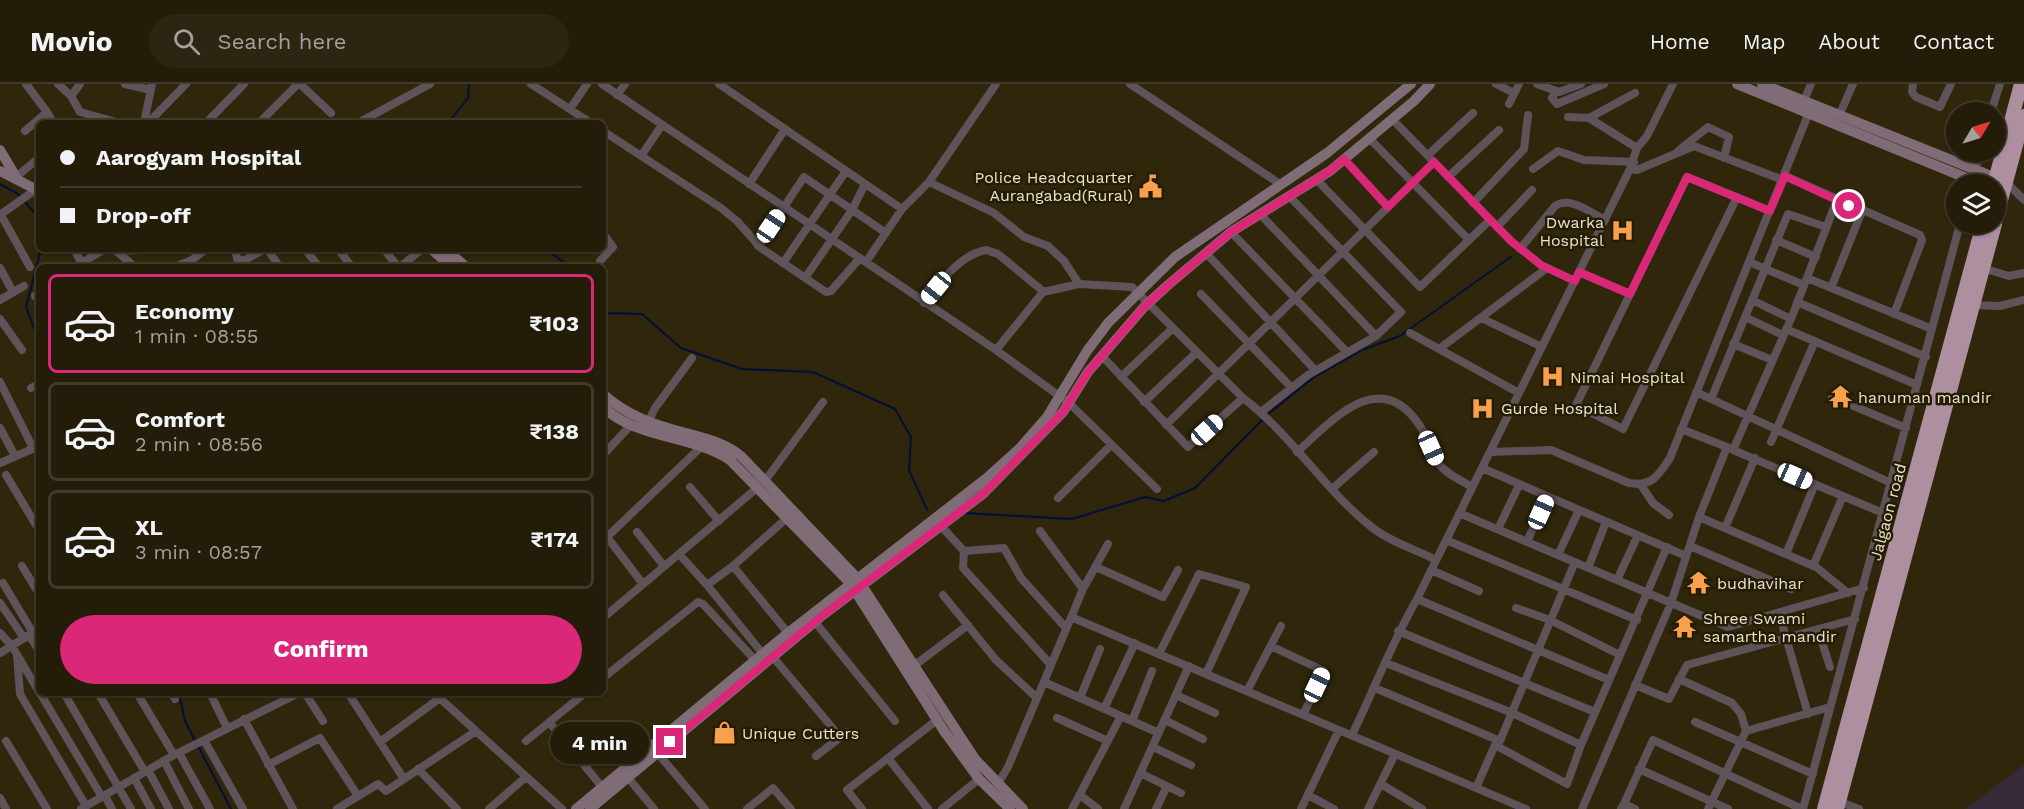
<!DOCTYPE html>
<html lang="en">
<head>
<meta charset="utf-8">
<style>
	:root { --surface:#231c09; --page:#2b2512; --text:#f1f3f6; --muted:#a3a19c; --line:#403a2a; --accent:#db2777 }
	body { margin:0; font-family:"Work Sans",sans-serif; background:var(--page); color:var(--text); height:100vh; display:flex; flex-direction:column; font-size:22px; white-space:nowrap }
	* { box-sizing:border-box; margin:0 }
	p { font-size:20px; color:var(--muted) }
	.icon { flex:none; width:33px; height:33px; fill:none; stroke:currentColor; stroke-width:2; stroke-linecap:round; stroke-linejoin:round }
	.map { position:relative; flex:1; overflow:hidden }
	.sheet { position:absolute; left:36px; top:180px; width:570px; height:432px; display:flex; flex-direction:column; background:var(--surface); border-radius:9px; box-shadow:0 2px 4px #0004,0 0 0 2px var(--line) }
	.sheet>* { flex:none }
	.top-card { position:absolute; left:36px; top:36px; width:570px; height:132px; border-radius:9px; box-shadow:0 2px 4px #0004,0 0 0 2px var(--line); display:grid; align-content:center; height:132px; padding:0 24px; background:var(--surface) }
	.needle { width:39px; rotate:52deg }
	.buttons { position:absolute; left:1946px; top:18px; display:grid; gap:12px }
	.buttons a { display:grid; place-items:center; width:60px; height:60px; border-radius:50%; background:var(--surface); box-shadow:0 2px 4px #0004,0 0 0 2px var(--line); font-size:30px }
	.end { position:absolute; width:27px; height:27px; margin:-14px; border:8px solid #db2777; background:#fff; box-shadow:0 0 0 3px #fff }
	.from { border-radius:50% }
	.bubble { position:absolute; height:42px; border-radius:21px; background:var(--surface); box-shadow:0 2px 4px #0004,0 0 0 2px var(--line); font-size:20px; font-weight:700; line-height:42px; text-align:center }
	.car { position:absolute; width:18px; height:36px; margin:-18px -9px; border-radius:8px; box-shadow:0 0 4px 2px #0007; background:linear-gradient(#fff 24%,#345 0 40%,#fff 0 76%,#345 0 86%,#fff 0) }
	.top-card b { display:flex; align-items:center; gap:21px; height:57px; font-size:22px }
	.top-card b+b { border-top:2px solid var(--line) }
	.top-card i { width:15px; height:15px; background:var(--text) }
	ul { padding:10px 0 0; list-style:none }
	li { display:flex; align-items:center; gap:18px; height:99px; margin:0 12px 9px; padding:0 12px; border:3px solid var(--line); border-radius:9px }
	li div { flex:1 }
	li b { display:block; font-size:22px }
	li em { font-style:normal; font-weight:700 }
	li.active { border-color:var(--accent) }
	li>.icon { width:54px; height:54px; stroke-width:1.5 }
	.action { display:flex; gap:12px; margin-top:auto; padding:12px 24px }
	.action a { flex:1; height:69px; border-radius:36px; background:var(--accent); color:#fff; font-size:24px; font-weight:700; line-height:69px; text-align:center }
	header { display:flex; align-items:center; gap:36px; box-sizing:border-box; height:84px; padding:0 30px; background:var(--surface); border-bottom:2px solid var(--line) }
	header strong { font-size:28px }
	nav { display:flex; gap:33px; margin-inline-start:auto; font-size:21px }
	.search { width:420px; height:54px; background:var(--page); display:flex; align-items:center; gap:15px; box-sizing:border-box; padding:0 21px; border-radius:33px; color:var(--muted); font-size:22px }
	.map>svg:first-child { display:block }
	.commercial { fill:#362a38 }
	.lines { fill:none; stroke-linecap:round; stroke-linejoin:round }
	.stream { stroke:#010f3a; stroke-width:2 }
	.street { stroke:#5f535a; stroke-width:8 }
	.secondary { stroke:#7f6c77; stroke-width:10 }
	.highway { stroke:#ad8fa0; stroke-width:14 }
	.route { stroke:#db2777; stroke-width:8 }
	.labels { text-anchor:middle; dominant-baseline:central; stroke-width:5; stroke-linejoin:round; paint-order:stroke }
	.poi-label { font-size:16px; fill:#e8e2d3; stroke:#251d03; text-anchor:start }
	.street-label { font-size:16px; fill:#e8e2d3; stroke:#251d03 }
</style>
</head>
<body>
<header>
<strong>Movio</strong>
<div class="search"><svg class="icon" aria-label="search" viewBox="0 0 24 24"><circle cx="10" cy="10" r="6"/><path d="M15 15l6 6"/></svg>Search here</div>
<nav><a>Home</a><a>Map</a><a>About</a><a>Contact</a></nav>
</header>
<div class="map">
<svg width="2024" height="725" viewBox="0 0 2024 725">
	<rect width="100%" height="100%" fill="#2f260c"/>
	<path class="commercial" d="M2024,681v44h-58z"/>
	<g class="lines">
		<path class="stream" d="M448,39l20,-25 1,-14
			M0,100l18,10 21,24
			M546,165l24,18
			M603,229l39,1 39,34 61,21 71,3 82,37 16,28 -2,33 18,40
			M39,257l-13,-34 15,-58
			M39,372l-3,7 3,5
			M965,429l107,6 73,-22 19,4 31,-13 73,-74 45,-36 49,-28 38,-14 112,-80
			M179,609l6,28 46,88"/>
		<path class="street" d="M26,0l21,28
			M58,0l13,12 9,16 40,11
			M125,0l26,6
			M300,0l31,29
			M531,0l60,39
			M602,0l394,266 73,53 88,86
			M719,0l183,125
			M1130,0l150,100
			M1496,0l18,9
			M1537,0l22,8 22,-8
			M1913,0l-1,8 4,5 24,10 11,-23
			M1556,7l-4,7 5,6 47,-20
			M617,11l8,-11
			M71,12l9,-12
			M1509,20l10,-20
			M1802,21l9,-21
			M570,25l17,-25
			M1991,28l9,-28
			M1839,32l14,-32
			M1568,33l21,1 46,-25
			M1589,34l48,30
			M1392,35l119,122 30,24 34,16
			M144,39l8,-39
			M148,39l38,-39
			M206,39l38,-39
			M259,39l39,-39
			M358,39l72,-39
			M25,47l22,-19 6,11
			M603,47l118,77 16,13 24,27 65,44 5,-1 29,-33
			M1369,54l100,102 21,-20
			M1678,67l30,-24 21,10 -5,21
			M1428,71l45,-42
			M641,72l21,-31
			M1344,75l44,48
			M1533,85l25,-18 26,9 50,2
			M1630,85l7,1 57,-24 89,34
			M1974,90l6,-22
			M1785,92l135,59 2,5 -28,74
			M16,93l23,-19
			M1448,93l51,-47
			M1316,95l104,108 49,-47
			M929,98l65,31 30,24 24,9 16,15 15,23 53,3 111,111c49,37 82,93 131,131 17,13 43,21 62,31
			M2006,98l18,18
			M749,100l36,-55
			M1737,113l-114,232 -47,-24 111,-228 83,34
			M1837,116l-46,119 -58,131 150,63
			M1473,119l51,-54 4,-34
			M1260,130l116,122 25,-24 -112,-116
			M0,131l35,-25
			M1,131l29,52
			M1497,143l35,-37
			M1231,148l115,119
			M1776,156l40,17
			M758,162l46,-69 82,56
			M74,165l9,17
			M235,165l3,13 3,-2 5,7
			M267,165l13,18
			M305,165l14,18
			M338,165l14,18
			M384,165l14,18
			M1520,165l35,-43c15,-10 35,6 50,14
			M115,166l20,17
			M118,167l39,-2
			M1206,169l109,117
			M600,177l13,-14 -10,-14
			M866,178l36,-53 27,-27 67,-98
			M1749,178l55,23
			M81,179l24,-14
			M783,179l63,-92
			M175,183l17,-7 14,-11
			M232,183l33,-18
			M400,183l22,-18
			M0,184l13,24
			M1982,184l27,8 15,-3
			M1579,188l51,22
			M805,194l47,-68 13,-26
			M1807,194l125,51
			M1831,204l31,-77
			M1201,210l90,93
			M35,212l4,-1
			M0,216l24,-14
			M1752,216l39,19
			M1797,218l129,55
			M924,219c16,-20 35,-48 62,-53l12,4 46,38
			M1972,221l28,1 24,-6
			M1745,233l38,18
			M1481,234l61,29
			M0,235l22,31
			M1786,245l131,56
			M1410,249l29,16
			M1733,260l39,16
			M996,266l47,-58 36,-8
			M1102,272l86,91 55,-49
			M1121,293l52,-49
			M0,298l33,66
			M31,304l8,-4
			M1696,308l195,91
			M1519,309l-80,-44 108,-81
			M1832,313l74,31
			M1711,315l77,-185 38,13
			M1144,318l53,-50
			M1261,328l47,-37 68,-39
			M648,338l7,-14 37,-50
			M1166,341l268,-263
			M0,344l15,28
			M1681,345l51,20
			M1771,358l44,-101
			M1297,368c36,-32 83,-87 123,-26 8,12 11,26 18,37 8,11 23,17 34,24
			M1490,368l61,-2 78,33c23,4 29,-7 41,-25l140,-348
			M603,371l28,-30
			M0,379l39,-17
			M1482,384l204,88
			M6,391l33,55
			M765,397l58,-79
			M1641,401l12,18 16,12
			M690,403l29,34
			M1333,404l41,-36
			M1058,414l53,-53
			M1459,429l269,114 136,-39
			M1699,433l117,50 32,26
			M787,434l-54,48 55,67
			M941,442l23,25
			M1725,444l30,-70
			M1498,445l21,-44
			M1040,447l43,58
			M637,448l27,34
			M603,449l4,4 95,-91
			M607,453l36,47
			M1446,456l191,80
			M1527,458l20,-46
			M1690,462l101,43
			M679,470l28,31 26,-19
			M1786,470l29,-70
			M1558,471l21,-45
			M22,482l17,28
			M1813,482l30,-70
			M1096,483l67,30 15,-27
			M1588,484l18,-46
			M1431,486l48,21
			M1617,496l21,-45
			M3,499l30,50
			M707,501l56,69
			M943,511l53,65 41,38
			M1417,515l192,81
			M0,519l24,35
			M1516,524l34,12 70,35
			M1779,529l29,101
			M1071,533l455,192
			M603,534l154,-130
			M815,538l80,99
			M1818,546l12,37
			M1398,547l197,81
			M0,549l12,13 27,46
			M29,551l10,16
			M1271,562l53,25 -21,44
			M0,569l39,-24
			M1159,570l40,-80 47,13 -40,87
			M17,571l3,39 66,112
			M773,573l67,80
			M1386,579l124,49 71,33
			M915,581l53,-40
			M1051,581l-88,-97 1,-17 40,-3 17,30 45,50
			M603,594l95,-76 5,2 52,56
			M1679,595l53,24 9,11 5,17
			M1044,598l115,51
			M1635,601l34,14 18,-34 168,-46
			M1375,604l125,53
			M1247,607l34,-65
			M40,609l62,104
			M64,609l67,116
			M98,609l47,79
			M137,609l37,62
			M172,609l3,6
			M210,609l17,35
			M252,609v1
			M305,609l18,28
			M348,609l56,86
			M434,609l128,116
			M1176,611l39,18
			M1080,614l20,-49
			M1104,625l31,-66
			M1057,634l51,23
			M244,635l49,90
			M1165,636l38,19
			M1132,637l20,-50
			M549,638l53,65
			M1695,638l118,52
			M1352,651c22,-45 40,-93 65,-136l213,-430 7,-21 10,-12 26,-52
			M204,656l39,69
			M6,657l41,68
			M526,657l59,-48
			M380,658l60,-44
			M1495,661l72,39 14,-39 86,-198
			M1153,663l38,18
			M655,666l50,59
			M179,669l31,56
			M816,672l31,-24
			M888,674l40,51
			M164,677l25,48
			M268,681l52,-27 38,58
			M418,685l39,40
			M1639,685l89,40
			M148,686l21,39
			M1140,689l41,20
			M625,690l29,35
			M134,694l17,31
			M1381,700l41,25
			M997,701l11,-18 75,-178 25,-45
			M1476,704l19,-43 5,-4 75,-179
			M1080,711l18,14
			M1308,711l26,14
			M105,712l7,13
			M0,714l6,11
			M1840,718l19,7
			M1624,720l29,-64 149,69
			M81,725l93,-54 125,-62
			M337,725l41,-25 8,7 90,-60
			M489,725l37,-32
			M747,725l26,-21 18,21
			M862,725l-15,-19 90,-70
			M942,725l37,-30
			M1072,725l49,-93
			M1124,725l65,-143
			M1156,725l11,-23
			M1301,725l38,-79
			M1368,725l27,-55
			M1582,725l89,-206 28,-86 28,-70
			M1621,725l3,-5 11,5
			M1708,725l38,-78 84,-24
			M1803,725l157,-585"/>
		<path class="secondary" d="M1737,0l244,100
			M1762,0l239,96
			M0,66l16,27
			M0,87l39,20
			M431,165l21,18
			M446,165l20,18
			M603,310c24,22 52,31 83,39 21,6 38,9 55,23l116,122 118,181 48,50
			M603,323c35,33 87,27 127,53l120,123 94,148 35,48 31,30
			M576,725l212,-176 200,-156 32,-29 27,-31 40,-66 21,-28 67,-66 152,-104 84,-69
			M590,725l233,-194 160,-121 80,-82 25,-40 56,-65 24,-22 63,-53 99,-61 84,-70 16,-17"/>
		<path class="highway" d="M1994,100l27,-100
			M1995,138l29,-106
			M1824,725l159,-585
			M1837,725l158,-585"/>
	</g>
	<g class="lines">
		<path class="route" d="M670,658l153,-127 160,-121 80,-82 25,-40 56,-65 24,-22 63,-53 99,-61 14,-12 44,48 46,-45 77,79 30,24 34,16 4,-9 51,22 57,-117 83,34 15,-35 64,30"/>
	</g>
	<defs>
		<symbol id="civic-bare" viewBox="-9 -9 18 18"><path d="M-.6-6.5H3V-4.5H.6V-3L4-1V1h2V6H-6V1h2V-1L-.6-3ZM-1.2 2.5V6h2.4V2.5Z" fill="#f8a04b" stroke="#251d03" stroke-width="2.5" paint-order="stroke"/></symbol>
		<symbol id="hospital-bare" viewBox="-9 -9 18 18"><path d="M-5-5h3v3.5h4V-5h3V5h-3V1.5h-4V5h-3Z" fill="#f8a04b" stroke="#251d03" stroke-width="2.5" paint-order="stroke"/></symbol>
		<symbol id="temple-bare" viewBox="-9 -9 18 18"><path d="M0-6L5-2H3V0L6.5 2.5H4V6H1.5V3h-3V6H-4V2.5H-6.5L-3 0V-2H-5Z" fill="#f8a04b" stroke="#251d03" stroke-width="2.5" paint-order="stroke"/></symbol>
		<symbol id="shop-bare" viewBox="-9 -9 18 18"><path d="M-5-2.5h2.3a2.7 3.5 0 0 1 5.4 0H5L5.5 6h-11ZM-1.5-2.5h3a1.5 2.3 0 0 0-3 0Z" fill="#f8a04b" stroke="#251d03" stroke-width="2.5" paint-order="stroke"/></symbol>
	</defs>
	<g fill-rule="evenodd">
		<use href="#civic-bare" x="1134" y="86" width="33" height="33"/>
		<use href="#hospital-bare" x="1606" y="130" width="33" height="33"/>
		<use href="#hospital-bare" x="1536" y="276" width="33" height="33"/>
		<use href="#temple-bare" x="1824" y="296" width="33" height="33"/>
		<use href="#hospital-bare" x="1466" y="308" width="33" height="33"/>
		<use href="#temple-bare" x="1682" y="482" width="33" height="33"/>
		<use href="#temple-bare" x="1668" y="526" width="33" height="33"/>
		<use href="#shop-bare" x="708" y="632" width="33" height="33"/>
	</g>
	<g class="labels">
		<g class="poi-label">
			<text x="1133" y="93" text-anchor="end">Police Headcquarter<tspan x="1133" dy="18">Aurangabad(Rural)</tspan></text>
			<text x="1604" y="138" text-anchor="end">Dwarka<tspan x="1604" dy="18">Hospital</tspan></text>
			<text x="1570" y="293">Nimai Hospital</text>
			<text x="1858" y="313">hanuman mandir</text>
			<text x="1501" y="324">Gurde Hospital</text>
			<text x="1717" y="499">budhavihar</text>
			<text x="1703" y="534">Shree Swami<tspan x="1703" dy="18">samartha mandir</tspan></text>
			<text x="742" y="649">Unique Cutters</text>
		</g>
		<g class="street-label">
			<text transform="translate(1888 428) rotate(-75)">Jalgaon road</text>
		</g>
	</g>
</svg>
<div class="buttons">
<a><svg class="needle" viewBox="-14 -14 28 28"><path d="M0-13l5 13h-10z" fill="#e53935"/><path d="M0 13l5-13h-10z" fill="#a3a19c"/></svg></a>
<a><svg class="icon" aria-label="layers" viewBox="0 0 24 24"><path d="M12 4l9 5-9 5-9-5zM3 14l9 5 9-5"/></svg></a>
</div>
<i class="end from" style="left:1849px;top:122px"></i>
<i class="end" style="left:670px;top:658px"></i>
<div class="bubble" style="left:550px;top:638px;width:99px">4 min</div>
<i class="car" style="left:771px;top:142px;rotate:34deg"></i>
<i class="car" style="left:936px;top:204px;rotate:219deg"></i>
<i class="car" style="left:1207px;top:346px;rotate:48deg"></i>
<i class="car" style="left:1431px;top:364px;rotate:156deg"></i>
<i class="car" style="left:1795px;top:392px;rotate:114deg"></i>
<i class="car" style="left:1541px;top:428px;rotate:24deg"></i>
<i class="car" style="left:1317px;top:601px;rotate:25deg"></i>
<div class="top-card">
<b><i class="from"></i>Aarogyam Hospital</b>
<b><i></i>Drop-off</b>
</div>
<section class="sheet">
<ul>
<li class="active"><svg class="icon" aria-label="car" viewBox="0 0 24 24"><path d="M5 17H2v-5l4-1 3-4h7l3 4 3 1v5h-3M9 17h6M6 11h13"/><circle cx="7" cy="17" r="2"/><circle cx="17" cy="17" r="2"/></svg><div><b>Economy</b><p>1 min · 08:55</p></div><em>₹103</em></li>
<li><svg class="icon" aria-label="car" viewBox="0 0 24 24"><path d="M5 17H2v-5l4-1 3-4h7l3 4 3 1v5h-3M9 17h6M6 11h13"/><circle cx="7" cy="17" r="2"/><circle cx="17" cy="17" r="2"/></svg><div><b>Comfort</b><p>2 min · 08:56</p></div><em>₹138</em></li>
<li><svg class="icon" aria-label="car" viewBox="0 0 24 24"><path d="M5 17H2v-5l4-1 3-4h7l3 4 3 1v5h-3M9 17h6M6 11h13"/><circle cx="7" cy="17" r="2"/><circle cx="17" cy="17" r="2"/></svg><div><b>XL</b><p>3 min · 08:57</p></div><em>₹174</em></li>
</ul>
<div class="action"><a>Confirm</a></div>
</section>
</div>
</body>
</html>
